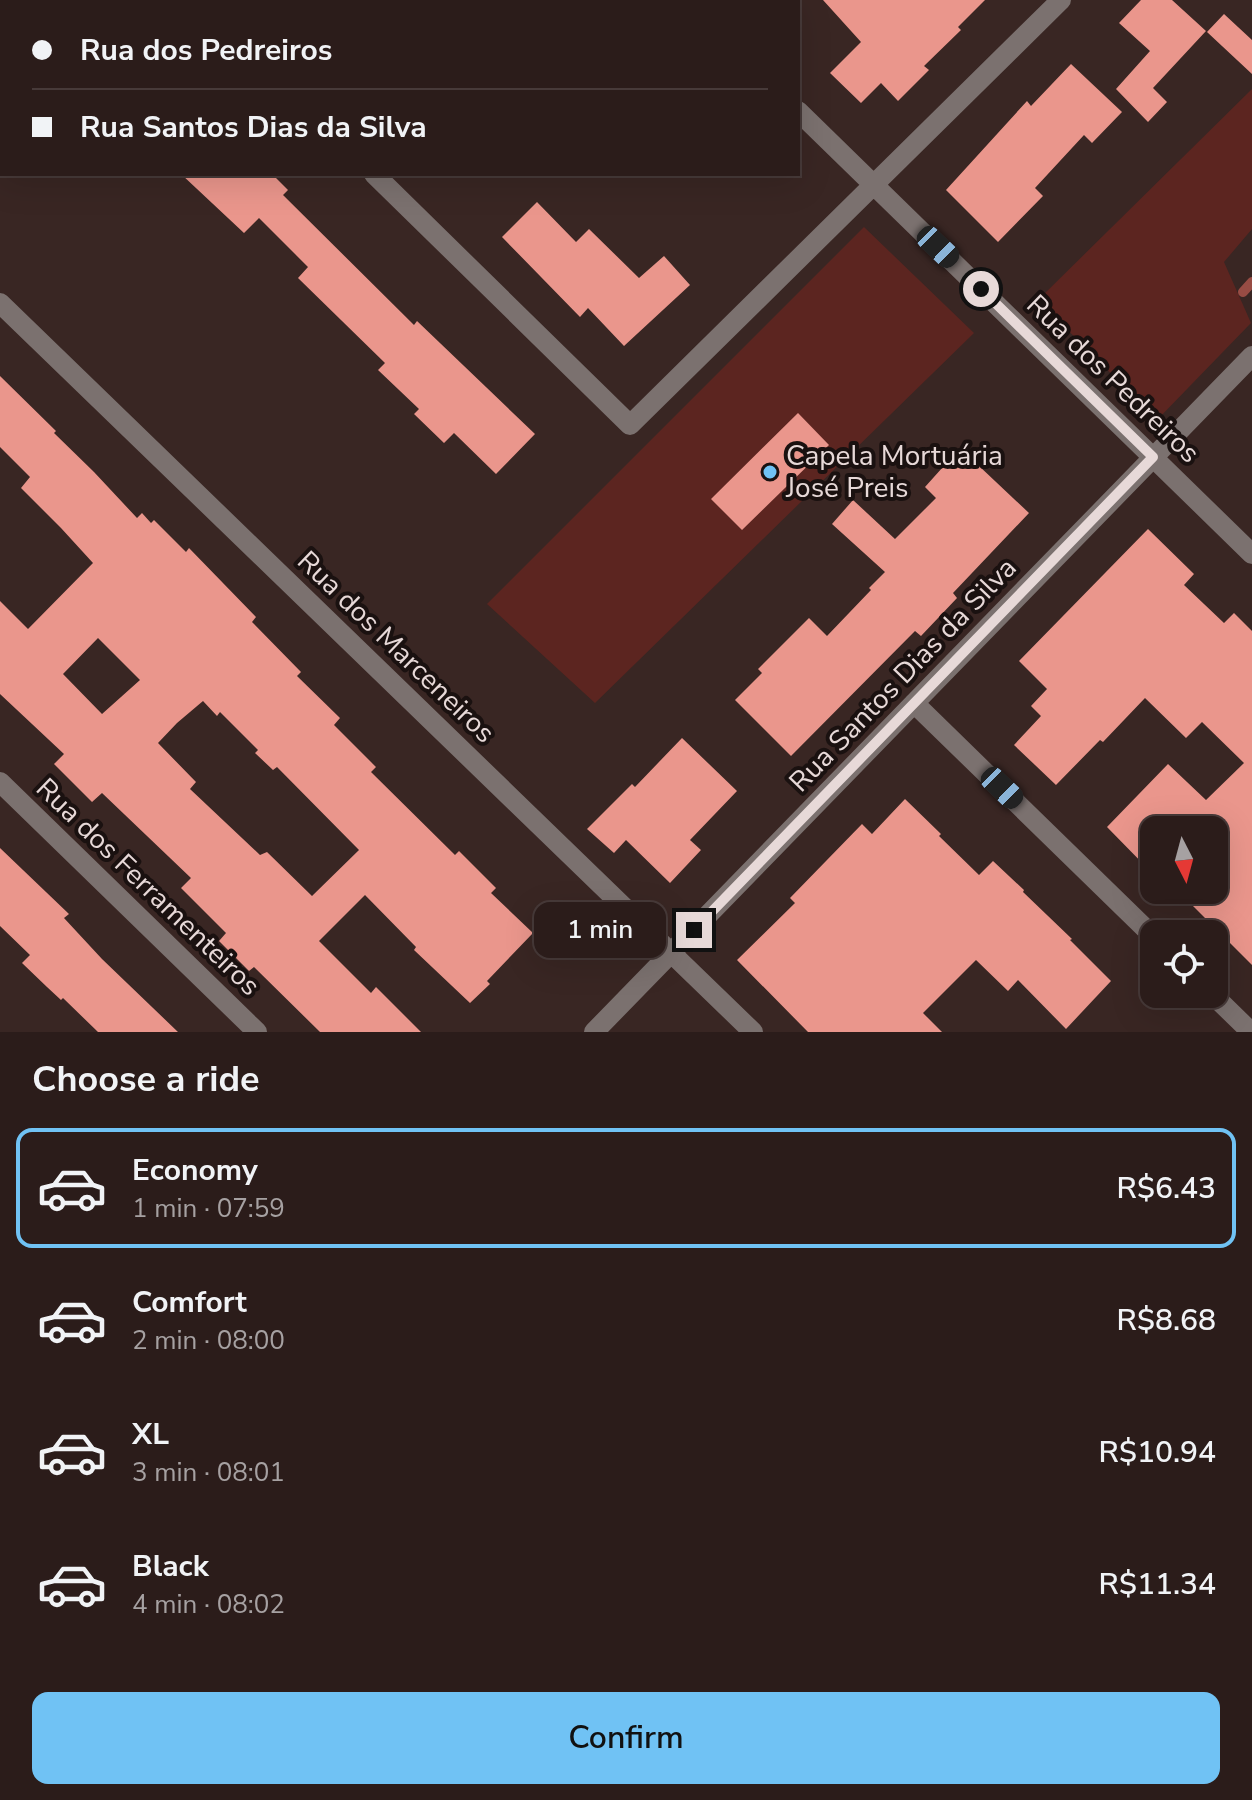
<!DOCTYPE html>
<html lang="en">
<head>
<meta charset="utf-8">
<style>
	:root { --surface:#2b1c1a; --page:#332523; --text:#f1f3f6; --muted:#a6a1a2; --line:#473a39; --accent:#70c2f4 }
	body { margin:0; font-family:"Nunito Sans",sans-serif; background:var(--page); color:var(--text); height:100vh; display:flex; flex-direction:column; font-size:30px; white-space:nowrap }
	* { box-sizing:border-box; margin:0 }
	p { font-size:26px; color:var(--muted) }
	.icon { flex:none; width:44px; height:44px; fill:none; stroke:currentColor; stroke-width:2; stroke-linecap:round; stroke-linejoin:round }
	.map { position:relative; height:1032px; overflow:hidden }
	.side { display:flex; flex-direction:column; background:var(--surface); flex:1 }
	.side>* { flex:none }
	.top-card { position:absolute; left:0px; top:0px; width:800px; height:176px; box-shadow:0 8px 32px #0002,0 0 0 2px var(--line); display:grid; align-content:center; height:176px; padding:0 32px; background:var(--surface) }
	.needle { width:52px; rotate:174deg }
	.fabs { position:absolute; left:1140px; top:816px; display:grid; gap:16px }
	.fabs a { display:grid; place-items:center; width:88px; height:88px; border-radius:16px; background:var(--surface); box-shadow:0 8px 32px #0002,0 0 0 2px var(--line); font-size:40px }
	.end { position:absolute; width:36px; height:36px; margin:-18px; border:10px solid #e7d9d8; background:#111; box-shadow:0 0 0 4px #111 }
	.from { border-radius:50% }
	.bubble { position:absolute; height:56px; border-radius:16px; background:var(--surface); box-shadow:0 8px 32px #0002,0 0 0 2px var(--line); font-size:26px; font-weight:600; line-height:56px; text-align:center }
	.car { position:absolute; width:24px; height:48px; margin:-24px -12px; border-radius:10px; box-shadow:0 0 6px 2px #0007; background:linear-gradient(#222 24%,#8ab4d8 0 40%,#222 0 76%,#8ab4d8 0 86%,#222 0) }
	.top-card b { display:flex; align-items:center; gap:28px; height:76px; font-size:30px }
	.top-card b+b { border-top:2px solid var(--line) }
	.top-card i { width:20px; height:20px; background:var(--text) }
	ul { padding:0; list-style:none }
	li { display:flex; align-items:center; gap:24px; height:120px; margin:0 16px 12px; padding:0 16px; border:4px solid transparent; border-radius:16px }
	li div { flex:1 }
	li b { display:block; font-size:30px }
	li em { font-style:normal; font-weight:600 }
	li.on { border-color:var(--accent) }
	li>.icon { width:72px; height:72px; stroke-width:1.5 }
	h2 { padding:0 32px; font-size:36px; line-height:96px }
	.button { display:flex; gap:16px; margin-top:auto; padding:16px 32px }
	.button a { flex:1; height:92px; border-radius:16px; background:var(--accent); color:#111; font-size:32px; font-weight:600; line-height:92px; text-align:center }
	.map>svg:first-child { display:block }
	.green { fill:#5c2520 }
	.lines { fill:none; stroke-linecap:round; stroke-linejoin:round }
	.stream { stroke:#984c44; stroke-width:10 }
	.building { fill:#ea968c; fill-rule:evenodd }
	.minor { stroke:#7b716f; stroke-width:20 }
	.route { stroke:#e7d9d8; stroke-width:10 }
	.poi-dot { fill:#70c2f4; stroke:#1a1110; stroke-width:3 }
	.labels { text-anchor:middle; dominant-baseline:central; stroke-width:8; stroke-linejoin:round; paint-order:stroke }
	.street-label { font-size:28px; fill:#e7d9d8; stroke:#1a1110 }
	.poi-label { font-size:28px; fill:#e7d9d8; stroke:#1a1110; text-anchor:start }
</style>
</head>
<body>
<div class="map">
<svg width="1252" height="1032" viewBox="0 0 1252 1032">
	<rect width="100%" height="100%" fill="#392623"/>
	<path class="green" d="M1252,89v140l-28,33 27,61 -94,97 -119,-120z
		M864,227l110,106 -379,370 -108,-99z"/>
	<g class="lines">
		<path class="stream" d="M1243,292l9,-10"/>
	</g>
	<path class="building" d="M823,0h162l-27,27 3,3 -37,36 5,4 -31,31 -17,-18 -20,20 -31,-30 31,-31z
		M1141,0h31l34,31 -53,57 14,14 -19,20 -32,-33 34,-38 -31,-28z
		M1224,14l28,26v34l-45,-42z
		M1071,64l51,48 -30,31 -8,-8 -49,53 8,8 -45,46 -52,-52 81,-89 4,5z
		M181,174h91l16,16 -5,5 131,130 3,-4 118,113 -39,40 -42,-41 -10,10 -30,-29 5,-5 -41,-39 7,-7 -87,-85 10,-11 -49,-49 -15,15z
		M537,202l39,40 13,-13 50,49 25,-22 26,29 -66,61 -36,-38 -8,9 -78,-80z
		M0,376l56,55 -2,2 40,39 43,46 5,-5 9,10 3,-3 32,32 3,-4 67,69 -4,5 49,50 -4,4 43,42 -6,7 42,42 -5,5 84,83 4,-4 37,37 -5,5 42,40 -46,48 3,3 -20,19 -56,-53 2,-3 -51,-52 -46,46 52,52 5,-6 45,45h-101l-66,-65 -5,4 -30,-30 7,-8 -45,-45 10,-10 -89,-85 -10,9 -38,-38 10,-10 -64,-60v-93l28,28 65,-66 -32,-35 -40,-40 9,-11 -30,-30zM98,638l42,42 -38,34 -39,-40zM203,701l14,15 3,-4 38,38 -3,3 18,17 4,-3 82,83 -47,46 -45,-44 -7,3 -70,-66 6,-7 -38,-39 19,-20z
		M798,413l31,32 -87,85 -31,-31z
		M960,448l69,65 -76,80 4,5 -36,38 -6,-5 -124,125 -56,-56 27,-27 -4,-4 51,-51 18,18 44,-46 -2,-2 16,-16 -53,-48 21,-24 42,39 41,-41 -11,-11z
		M1148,529l46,45 -10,11 40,38 10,-10 18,18v334l-75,-75h37v-60h-60v45l-47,-48 61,-63 38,36 38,-37 -42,-41 -16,16 -41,-40 -42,44 -3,-2 -44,45 -42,-40 27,-29 -10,-10 16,-17 -28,-28z
		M682,738l55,53 -47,49 11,10 -31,33 -44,-43 -12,13 -27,-24 45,-45 3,3z
		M905,799l36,35 -2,2 40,39 14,-14 31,29 -1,2 49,47 -2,1 41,41 -45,48 -48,-49 -10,11 -32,-31 -53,53 19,19h-134l-71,-72 58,-57 -5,-5 72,-74 10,10z
		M0,848l69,66 -5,4 38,41 76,73h-80l-35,-34 -2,2 -14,-13 -25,-24 8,-8 -30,-29z"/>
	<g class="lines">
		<path class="minor" d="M196,0l2,2
			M684,0l2,2
			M13,2l2,-2
			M0,15l2,-2
			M798,111l454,443
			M374,174l256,251 431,-425
			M0,303l753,729
			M914,703l240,234
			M0,782l257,250
			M1212,994l39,38
			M594,1032l658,-676"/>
	</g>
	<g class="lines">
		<path class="route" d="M694,930l459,-473 -172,-168"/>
	</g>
	<circle class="poi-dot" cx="770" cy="472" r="8"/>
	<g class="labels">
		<g class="street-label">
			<text transform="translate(1113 379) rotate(44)">Rua dos Pedreiros</text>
			<text transform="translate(396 647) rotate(44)">Rua dos Marceneiros</text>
			<text transform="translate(903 675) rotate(-46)">Rua Santos Dias da Silva</text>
			<text transform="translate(148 887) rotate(44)">Rua dos Ferramenteiros</text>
		</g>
		<g class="poi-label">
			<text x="786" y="456">Capela Mortuária<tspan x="786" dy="32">José Preis</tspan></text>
		</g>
	</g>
</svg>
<div class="fabs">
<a><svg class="needle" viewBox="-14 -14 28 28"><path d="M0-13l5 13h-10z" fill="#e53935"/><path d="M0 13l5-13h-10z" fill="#a6a1a2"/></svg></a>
<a><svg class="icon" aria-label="locate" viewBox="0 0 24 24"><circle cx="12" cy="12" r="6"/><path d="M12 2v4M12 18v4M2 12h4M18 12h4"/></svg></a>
</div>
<i class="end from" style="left:981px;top:289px"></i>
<i class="end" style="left:694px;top:930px"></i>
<div class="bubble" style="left:534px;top:902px;width:132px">1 min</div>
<i class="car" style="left:938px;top:247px;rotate:134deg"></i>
<i class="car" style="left:1002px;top:788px;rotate:134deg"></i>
<div class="top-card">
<b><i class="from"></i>Rua dos Pedreiros</b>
<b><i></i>Rua Santos Dias da Silva</b>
</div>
</div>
<section class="side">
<h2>Choose a ride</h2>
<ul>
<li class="on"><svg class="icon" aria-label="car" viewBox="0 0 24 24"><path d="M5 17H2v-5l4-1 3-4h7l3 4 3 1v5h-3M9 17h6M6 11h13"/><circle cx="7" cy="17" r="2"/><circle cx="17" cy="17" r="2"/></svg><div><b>Economy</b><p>1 min · 07:59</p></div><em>R$6.43</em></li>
<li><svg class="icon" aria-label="car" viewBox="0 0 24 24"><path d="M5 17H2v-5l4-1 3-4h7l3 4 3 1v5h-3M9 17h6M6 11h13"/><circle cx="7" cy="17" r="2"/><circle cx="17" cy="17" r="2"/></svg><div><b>Comfort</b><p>2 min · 08:00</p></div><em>R$8.68</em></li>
<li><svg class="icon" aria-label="car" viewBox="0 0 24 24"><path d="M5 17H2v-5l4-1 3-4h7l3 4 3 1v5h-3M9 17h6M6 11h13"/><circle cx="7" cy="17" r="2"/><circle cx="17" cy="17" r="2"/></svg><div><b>XL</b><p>3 min · 08:01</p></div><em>R$10.94</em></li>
<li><svg class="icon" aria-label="car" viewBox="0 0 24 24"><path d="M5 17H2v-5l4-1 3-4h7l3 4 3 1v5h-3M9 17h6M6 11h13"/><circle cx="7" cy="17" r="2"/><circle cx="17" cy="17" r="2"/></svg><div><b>Black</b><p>4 min · 08:02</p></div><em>R$11.34</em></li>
</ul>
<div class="button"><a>Confirm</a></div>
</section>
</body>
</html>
